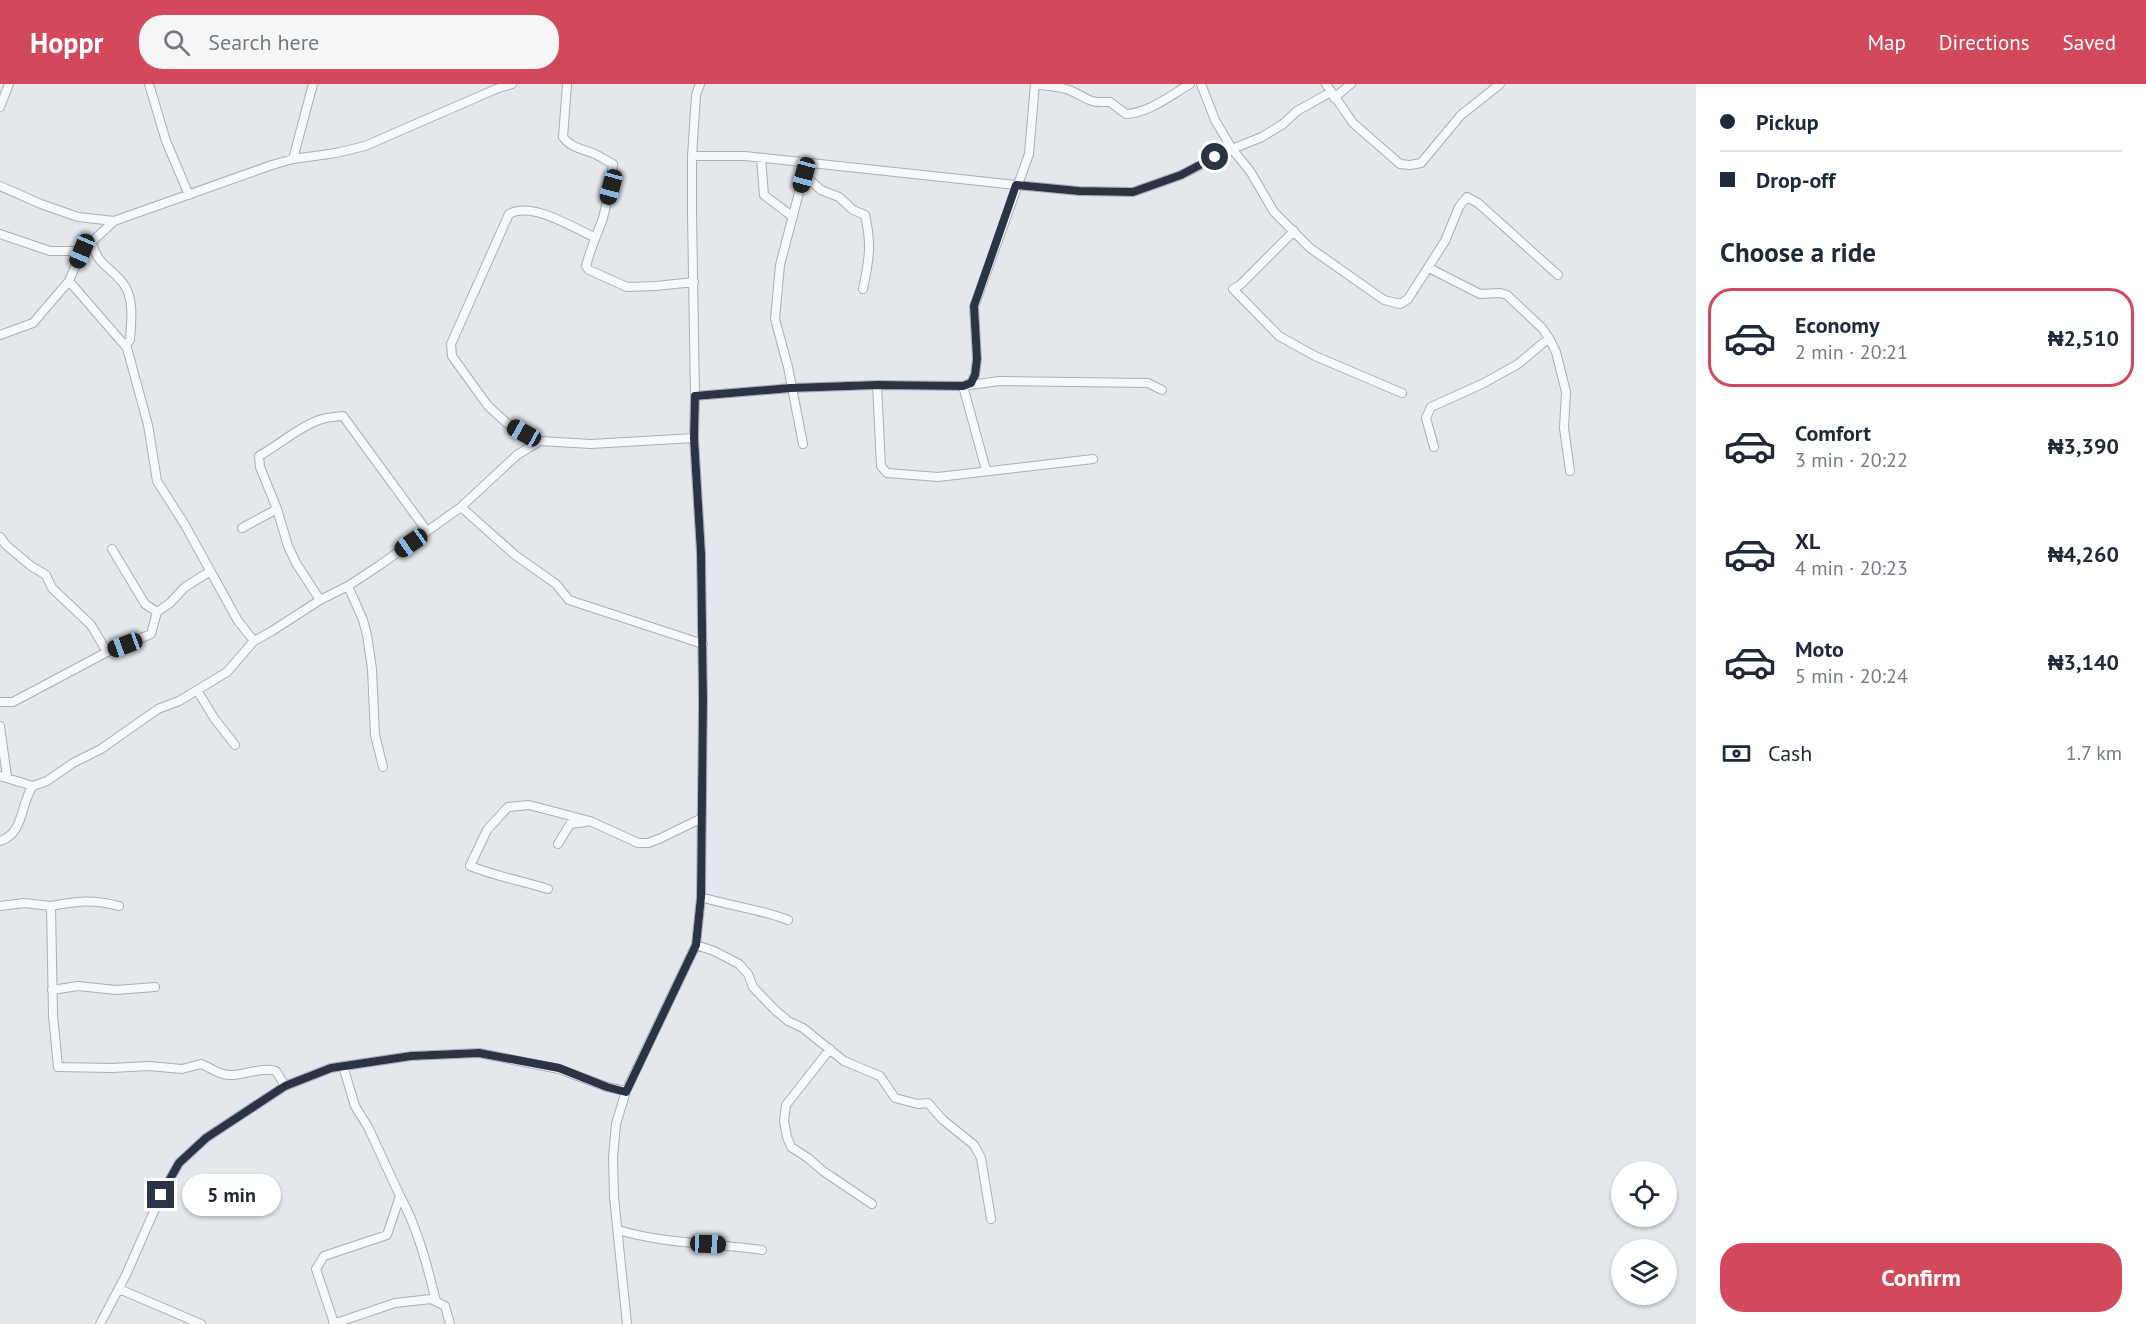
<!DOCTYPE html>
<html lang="en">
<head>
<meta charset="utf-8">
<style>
	:root { --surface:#fff; --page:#f6f6f7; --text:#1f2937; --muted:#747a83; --line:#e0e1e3; --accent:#d1495b }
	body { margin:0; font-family:"PT Sans",sans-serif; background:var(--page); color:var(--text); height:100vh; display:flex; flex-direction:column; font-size:22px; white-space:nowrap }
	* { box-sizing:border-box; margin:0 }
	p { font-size:20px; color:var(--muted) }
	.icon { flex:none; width:33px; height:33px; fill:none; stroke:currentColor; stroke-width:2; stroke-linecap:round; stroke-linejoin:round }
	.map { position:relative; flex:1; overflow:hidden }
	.details { display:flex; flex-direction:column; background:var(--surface); width:450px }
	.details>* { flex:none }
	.banner { display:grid; align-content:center; height:132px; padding:0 24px; background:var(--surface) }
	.buttons { position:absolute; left:1611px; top:1077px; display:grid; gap:12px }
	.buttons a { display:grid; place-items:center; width:66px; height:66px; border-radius:50%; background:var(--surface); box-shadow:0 2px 4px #0004; font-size:30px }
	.end { position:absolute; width:27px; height:27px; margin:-14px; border:8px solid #2b3445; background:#fff; box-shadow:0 0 0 3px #fff }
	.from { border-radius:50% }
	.bubble { position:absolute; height:42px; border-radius:21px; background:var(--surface); box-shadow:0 2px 4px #0004; font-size:20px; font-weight:800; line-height:42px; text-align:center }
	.car { position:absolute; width:18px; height:36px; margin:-18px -9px; border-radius:8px; box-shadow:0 0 4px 2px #0007; background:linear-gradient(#222 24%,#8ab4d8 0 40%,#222 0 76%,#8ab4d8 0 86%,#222 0) }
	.banner b { display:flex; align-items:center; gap:21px; height:57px; font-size:22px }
	.banner b+b { border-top:2px solid var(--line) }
	.banner i { width:15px; height:15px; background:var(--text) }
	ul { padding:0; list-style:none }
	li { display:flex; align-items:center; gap:18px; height:99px; margin:0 12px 9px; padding:0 12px; border:3px solid transparent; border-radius:24px }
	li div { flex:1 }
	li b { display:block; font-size:22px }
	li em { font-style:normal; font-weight:800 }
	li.selected { border-color:var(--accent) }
	li>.icon { width:54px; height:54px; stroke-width:1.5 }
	h2 { padding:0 24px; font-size:27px; line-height:72px }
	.pay { display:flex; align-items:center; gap:15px; height:66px; padding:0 24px; font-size:22px }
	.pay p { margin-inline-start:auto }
	.cta { display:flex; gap:12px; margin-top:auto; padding:12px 24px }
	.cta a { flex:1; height:69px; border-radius:24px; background:var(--accent); color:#fff; font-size:24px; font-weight:800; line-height:69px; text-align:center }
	header { display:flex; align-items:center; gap:36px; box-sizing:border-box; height:84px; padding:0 30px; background:var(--accent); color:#fff }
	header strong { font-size:28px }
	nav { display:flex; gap:33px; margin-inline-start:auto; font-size:21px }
	.search { width:420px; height:54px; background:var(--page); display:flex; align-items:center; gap:15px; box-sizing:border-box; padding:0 21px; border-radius:24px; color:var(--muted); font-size:22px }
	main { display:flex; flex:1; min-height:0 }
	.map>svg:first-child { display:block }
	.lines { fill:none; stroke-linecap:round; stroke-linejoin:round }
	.minor-casing { stroke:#a9aeb7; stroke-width:10 }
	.minor { stroke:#f7f8fa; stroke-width:8 }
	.route { stroke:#2b3445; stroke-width:8 }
</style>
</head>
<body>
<header>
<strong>Hoppr</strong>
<div class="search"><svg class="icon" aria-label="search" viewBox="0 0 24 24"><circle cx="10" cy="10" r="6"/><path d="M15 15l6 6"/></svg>Search here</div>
<nav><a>Map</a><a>Directions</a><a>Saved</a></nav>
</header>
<main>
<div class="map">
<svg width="1696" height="1240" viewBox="0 0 1696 1240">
	<rect width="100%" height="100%" fill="#e4e7ec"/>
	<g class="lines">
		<defs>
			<path id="minor" d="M149,0l17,57 23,54
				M567,0l-4,53c8,11 20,12 32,17 6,3 12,7 18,10 -3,20 -5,38 -11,57 -6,16 -12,29 -16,45l3,4 38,17 29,-1 38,-4
				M1036,0c8,2 27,3 33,6 20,8 16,13 41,12l16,12c23,-1 45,-19 64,-30
				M1201,0l14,36 17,29 18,22 24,41 36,36 74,52 16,4 8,-5 37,-58 14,-34 8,-10 11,6 80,72
				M1326,0l27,39 47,41 10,1 11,-2 40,-48 39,-31
				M1334,14l17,-14
				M0,23l9,-23
				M692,72h53l271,29 63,6 54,1 48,-17 51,-26 30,-12 21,-13 14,-13 34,-19
				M761,74l3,37 29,22
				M293,75l20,-75
				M804,91l17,15 18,7 14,13 12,5c7,30 4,45 -2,74
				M0,102l41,18 37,13 36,4
				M1294,147l-54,54 -7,4 46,47 36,20 87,37
				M0,150l50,17h32
				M92,159c6,25 24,26 34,45 8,15 5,35 4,52l-4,5 1,3
				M1429,184l51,26 20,-1 7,2 35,33 7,10 7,14 10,40 -2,36 6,43
				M69,197l58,67 21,77 9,56 28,44 53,96 16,20 18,-10 48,-31 28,-14 32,-21 81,-58 56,-52 23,-14 51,3 103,-6
				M0,251l33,-12 36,-42 13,-30 32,-30 158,-56 21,-6 43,-6 29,-7 131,-57 16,-5
				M877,301l4,81 6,7 51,4 155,-18
				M695,312l96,-8 86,-3 86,1 36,-5 149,2 14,7
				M540,357l-32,-17 -20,-18 -36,-50 -1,-12 58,-130c22,-13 63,13 85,23
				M803,360l-15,-77 -13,-48 5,-54 27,-103
				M1434,363l-8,-29 5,-11 53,-24 34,-19 31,-26
				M986,386l-23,-84 8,-3 4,-8 2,-16 -3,-52 55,-153 6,-70
				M461,423l54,48 41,29 13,16 134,44
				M242,444l35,-19
				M0,453l6,8 25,21 15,9 6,13 39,37 16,27
				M112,465l33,55 12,8 13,-9 15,-16 24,-15
				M348,502l15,34 4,15 5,34 3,66 8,32
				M320,516l-24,-37 -8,-17 -11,-37 -17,-42 -1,-11c20,-11 38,-28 60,-36 8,-3 16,-3 24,-4l84,115
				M197,606l17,28 21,27
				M0,618h13l94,-50 44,-18 6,-22
				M0,642l7,51
				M0,692l33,10 14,-5 26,-18 28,-14 57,-40 21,-8 48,-29 27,-31
				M0,757c25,-8 20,-38 33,-55
				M558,760l12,-20 16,-2
				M548,805c-26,-8 -53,-13 -78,-23l17,-36 21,-23 21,-2 61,16 48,22h10l11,-4 43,-21
				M701,813c29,9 59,12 87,23
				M0,822l24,-3 27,3 2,109 5,52 54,1 37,-2 33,3 19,-5c11,4 19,12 32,11 15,-1 28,-8 43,-4l9,15
				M51,822c26,-5 42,-7 68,0
				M696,861l18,6 25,13 9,10 5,13 21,22 14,12 15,7 41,33 36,15 15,22 23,6 10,-1 15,17 31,25 7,13 10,61
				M52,906l26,-4 38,4 39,-3
				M830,965l-44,56 -2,16 3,16 4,10 17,11 15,13 49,33
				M400,1112c18,33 27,69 36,105
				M618,1146c47,14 96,13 144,20
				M119,1205l82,35
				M334,1239l-18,-54 8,-13 63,-21 13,-39 -32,-69 -13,-21 -12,-40
				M100,1240l26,-49 35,-80 18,-32 27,-25 79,-52 46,-18 80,-12 68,-3 80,16 48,18 19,4
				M333,1240l62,-21 36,-4 14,7 5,18
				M627,1240l-13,-127 -1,-40 3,-33 10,-33 70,-146 5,-48 2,-197 -2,-147 -7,-115 1,-42 -3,-183v-57l4,-61 4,-11"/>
		</defs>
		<use href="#minor" class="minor-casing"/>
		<use href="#minor" class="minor"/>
	</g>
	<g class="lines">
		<path class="route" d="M161,1111l18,-32 27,-25 79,-52 46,-18 80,-12 68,-3 80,15 48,19 19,5 70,-147 5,-48 2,-197 -2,-147 -7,-115 1,-42 96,-8 86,-3 86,1 8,-3 4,-8 2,-16 -3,-53 42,-121 63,6 54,1 48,-17 34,-18"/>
	</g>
</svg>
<div class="buttons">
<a><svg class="icon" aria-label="locate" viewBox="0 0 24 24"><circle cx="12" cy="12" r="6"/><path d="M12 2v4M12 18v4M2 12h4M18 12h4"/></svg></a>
<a><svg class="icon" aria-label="layers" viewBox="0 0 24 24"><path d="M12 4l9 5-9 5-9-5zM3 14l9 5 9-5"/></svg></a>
</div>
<i class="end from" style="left:1215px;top:73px"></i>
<i class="end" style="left:161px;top:1111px"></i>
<div class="bubble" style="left:182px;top:1090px;width:99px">5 min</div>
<i class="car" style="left:804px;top:91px;rotate:195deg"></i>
<i class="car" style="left:611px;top:103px;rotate:195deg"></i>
<i class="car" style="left:82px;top:167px;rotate:203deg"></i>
<i class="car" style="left:524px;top:349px;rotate:299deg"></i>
<i class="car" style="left:411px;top:459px;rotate:235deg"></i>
<i class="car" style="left:125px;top:561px;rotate:250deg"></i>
<i class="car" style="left:708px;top:1160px;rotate:92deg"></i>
</div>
<section class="details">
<div class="banner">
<b><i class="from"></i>Pickup</b>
<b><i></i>Drop-off</b>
</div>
<h2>Choose a ride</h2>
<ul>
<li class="selected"><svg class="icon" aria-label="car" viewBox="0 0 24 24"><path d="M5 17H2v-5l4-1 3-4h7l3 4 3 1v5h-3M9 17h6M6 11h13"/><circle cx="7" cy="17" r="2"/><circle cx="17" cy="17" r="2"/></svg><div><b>Economy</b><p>2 min · 20:21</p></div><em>₦2,510</em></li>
<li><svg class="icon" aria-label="car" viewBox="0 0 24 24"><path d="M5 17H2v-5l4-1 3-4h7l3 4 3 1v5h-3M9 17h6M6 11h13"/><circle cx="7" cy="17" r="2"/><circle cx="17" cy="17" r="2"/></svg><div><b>Comfort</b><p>3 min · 20:22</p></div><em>₦3,390</em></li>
<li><svg class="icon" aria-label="car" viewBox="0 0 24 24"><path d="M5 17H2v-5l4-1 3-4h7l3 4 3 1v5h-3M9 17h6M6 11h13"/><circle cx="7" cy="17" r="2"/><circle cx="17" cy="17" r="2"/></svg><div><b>XL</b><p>4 min · 20:23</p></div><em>₦4,260</em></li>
<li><svg class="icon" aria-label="car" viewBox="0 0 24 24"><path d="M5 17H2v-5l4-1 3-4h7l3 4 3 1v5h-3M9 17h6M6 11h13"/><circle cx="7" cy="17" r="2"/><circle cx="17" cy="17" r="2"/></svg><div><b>Moto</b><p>5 min · 20:24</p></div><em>₦3,140</em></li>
</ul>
<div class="pay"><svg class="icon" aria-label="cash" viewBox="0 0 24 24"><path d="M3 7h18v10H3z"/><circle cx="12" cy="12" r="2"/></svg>Cash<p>1.7 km</p></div>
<div class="cta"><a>Confirm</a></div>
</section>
</main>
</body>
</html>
